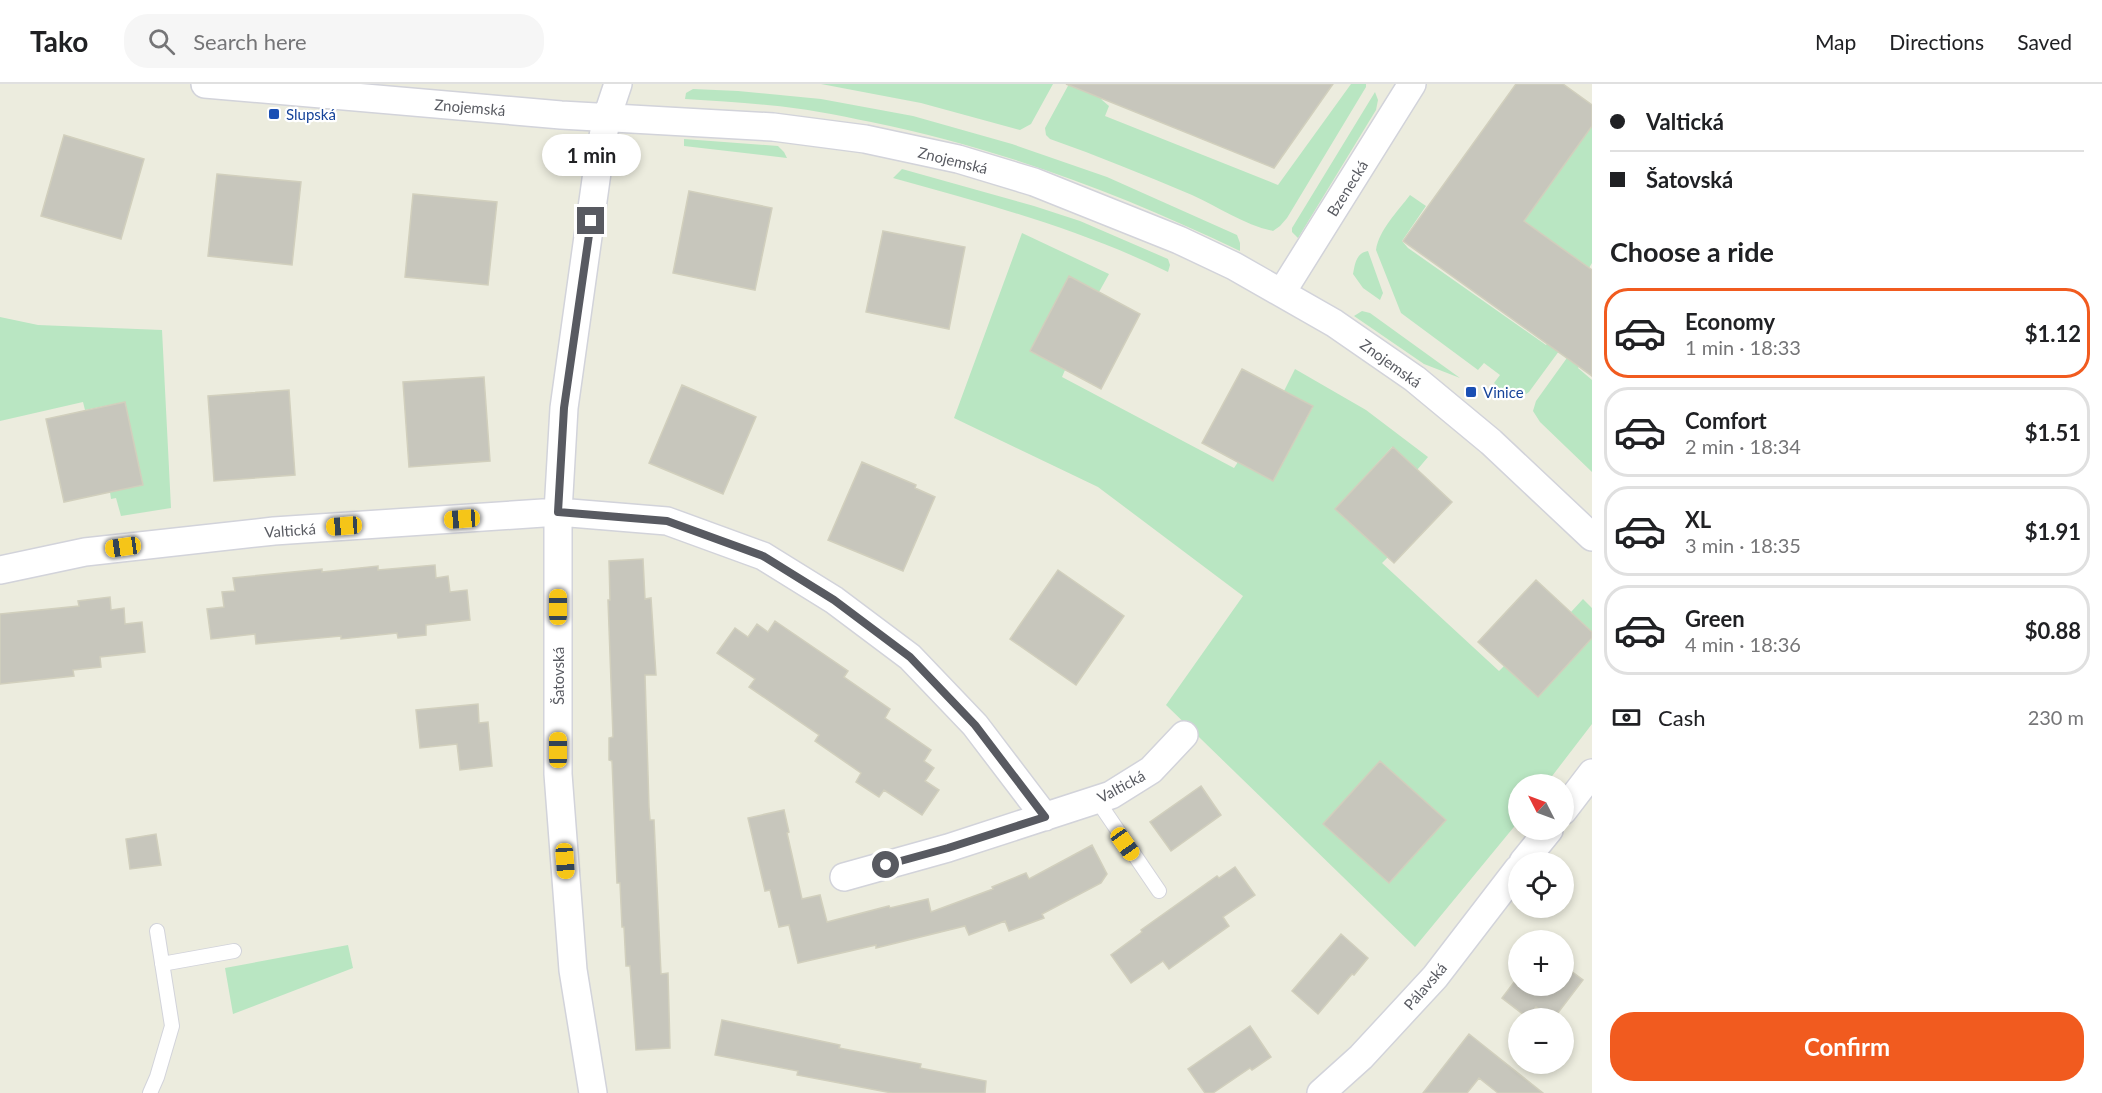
<!DOCTYPE html>
<html lang="en">
<head>
<meta charset="utf-8">
<style>
	:root { --surface:#fff; --page:#f6f6f6; --text:#202124; --muted:#757577; --line:#e0e0e0; --accent:#f15b1f }
	body { margin:0; font-family:Lato,sans-serif; background:var(--page); color:var(--text); height:100vh; display:flex; flex-direction:column; font-size:22px; white-space:nowrap }
	* { box-sizing:border-box; margin:0 }
	p { font-size:20px; color:var(--muted) }
	.icon { flex:none; width:33px; height:33px; fill:none; stroke:currentColor; stroke-width:2; stroke-linecap:round; stroke-linejoin:round }
	.map { position:relative; flex:1; overflow:hidden }
	.details { display:flex; flex-direction:column; background:var(--surface); width:510px }
	.details>* { flex:none }
	.guide { display:grid; align-content:center; height:132px; padding:0 18px; background:var(--surface) }
	.needle { width:39px; rotate:312deg }
	.tools { position:absolute; left:1508px; top:690px; display:grid; gap:12px }
	.tools a { display:grid; place-items:center; width:66px; height:66px; border-radius:50%; background:var(--surface); box-shadow:0 3px 9px #0003; font-size:30px }
	.end { position:absolute; width:27px; height:27px; margin:-14px; border:8px solid #585a61; background:#fff; box-shadow:0 0 0 3px #fff }
	.from { border-radius:50% }
	.bubble { position:absolute; height:42px; border-radius:21px; background:var(--surface); box-shadow:0 3px 9px #0003; font-size:20px; font-weight:700; line-height:42px; text-align:center }
	.car { position:absolute; width:18px; height:36px; margin:-18px -9px; border-radius:8px; box-shadow:0 0 4px 2px #0007; background:linear-gradient(#f5c518 24%,#345 0 40%,#f5c518 0 76%,#345 0 86%,#f5c518 0) }
	.guide b { display:flex; align-items:center; gap:21px; height:57px; font-size:22px }
	.guide b+b { border-top:2px solid var(--line) }
	.guide i { width:15px; height:15px; background:var(--text) }
	ul { padding:0; list-style:none }
	li { display:flex; align-items:center; gap:18px; height:90px; margin:0 12px 9px; padding:0 6px; border:3px solid var(--line); border-radius:24px }
	li div { flex:1 }
	li b { display:block; font-size:22px }
	li em { font-style:normal; font-weight:700 }
	li.selected { border-color:var(--accent) }
	li>.icon { width:54px; height:54px; stroke-width:1.5 }
	h2 { padding:0 18px; font-size:27px; line-height:72px }
	.pay { display:flex; align-items:center; gap:15px; height:66px; padding:0 18px; font-size:22px }
	.pay p { margin-inline-start:auto }
	.button { display:flex; gap:12px; margin-top:auto; padding:12px 18px }
	.button a { flex:1; height:69px; border-radius:24px; background:var(--accent); color:#fff; font-size:24px; font-weight:700; line-height:69px; text-align:center }
	header { display:flex; align-items:center; gap:36px; box-sizing:border-box; height:84px; padding:0 30px; background:var(--surface); border-bottom:2px solid var(--line) }
	header strong { font-size:28px }
	nav { display:flex; gap:33px; margin-inline-start:auto; font-size:21px }
	.search { width:420px; height:54px; background:var(--page); display:flex; align-items:center; gap:15px; box-sizing:border-box; padding:0 21px; border-radius:24px; color:var(--muted); font-size:22px }
	main { display:flex; flex:1; min-height:0 }
	.map>svg:first-child { display:block }
	.green { fill:#b9e6c2 }
	.building { fill:#c7c6bc; stroke:#d1cfbd; stroke-width:1.5 }
	.lines { fill:none; stroke-linecap:round; stroke-linejoin:round }
	.lane-casing { stroke:#d2d3da; stroke-width:16 }
	.street-casing { stroke:#d2d3da; stroke-width:30 }
	.lane { stroke:#fff; stroke-width:14 }
	.street { stroke:#fff; stroke-width:27 }
	.route { stroke:#585a61; stroke-width:8 }
	.transit-dot { fill:#1a4fb4; stroke:#fff; stroke-width:2 }
	.labels { text-anchor:middle; dominant-baseline:central; stroke-width:4.5; stroke-linejoin:round; paint-order:stroke }
	.street-label { font-size:15px; fill:#585a61; stroke:#fff }
	.transit-label { font-size:15px; fill:#164399; stroke:#fff; text-anchor:start }
</style>
</head>
<body>
<header>
<strong>Tako</strong>
<div class="search"><svg class="icon" aria-label="search" viewBox="0 0 24 24"><circle cx="10" cy="10" r="6"/><path d="M15 15l6 6"/></svg>Search here</div>
<nav><a>Map</a><a>Directions</a><a>Saved</a></nav>
</header>
<main>
<div class="map">
<svg width="1592" height="1009" viewBox="0 0 1592 1009">
	<rect width="100%" height="100%" fill="#ececde"/>
	<path class="green" d="M821,0h232l-22,40 -11,6 -99,-27z
		M1069,0l30,11 3,5 7,6 -4,10 173,69 73,-101h15v3l-79,131 -7,8 -7,5c-29,-6 -54,-24 -81,-36 -47,-20 -94,-39 -142,-56l-4,-4 -1,-7z
		M693,5l45,2 83,8 92,17 99,28 95,33 130,58 3,8v8c-121,-58 -238,-102 -369,-129 -34,-7 -69,-14 -104,-17 -27,-3 -55,-4 -82,-6l1,-6z
		M1375,8l3,8 -2,10 -78,128 -6,-6v-4z
		M1592,42v137l-3,5 -65,-47z
		M684,55l94,7 6,6 3,6 -103,-12z
		M902,85l132,37 46,15 88,38 2,6 -2,7c-88,-43 -181,-68 -275,-94z
		M1410,111l16,11 -24,35 6,7 138,97 46,-64v25l-63,86c-15,11 -23,2 -35,-9l6,-8 -16,-12 -6,7 -77,-57 -25,-63c3,-20 22,-39 34,-55z
		M1022,149l87,41 -10,18 -30,-16 -39,75 35,19 -3,7 172,91 4,-6 35,19 40,-74 -29,-16 11,-22 71,41 62,47 -11,13 -25,-23 -57,62 53,48 -6,6 117,108 5,-5 34,31 54,-59v86l-46,60h-28v38l-103,125 -249,-242 77,-109 -145,-109 -144,-69z
		M1368,167l15,42 -3,7 -17,-12 -10,-14c2,-10 3,-21 15,-23z
		M1362,227l8,2 90,65 -36,-14 -70,-48z
		M0,233l38,8 124,5 9,178 -50,8 -5,-18 -5,1 -1,-7 33,-8 -19,-82 -39,8 -2,-8 -83,19z
		M1592,239v25l-14,20 14,12v92l-52,-50 -7,-11 3,-10z
		M1583,515l9,9v24l-21,-20z
		M348,861l5,23 -120,46 -8,-46z"/>
	<path class="building" d="M1066,0h267l-59,84z
		M1516,0h47l29,21v21l-68,95 68,49v106l-189,-135z
		M64,51l80,24 -23,80 -80,-23z
		M217,90l84,8 -9,83 -84,-9z
		M689,107l83,17 -17,82 -82,-17z
		M413,110l84,8 -9,83 -83,-8z
		M883,147l82,16 -16,82 -83,-17z
		M1069,192l71,38 -39,75 -71,-38z
		M1242,285l71,37 -40,75 -71,-38z
		M484,293l6,84 -81,6 -6,-85z
		M682,301l74,32 -33,77 -74,-31z
		M289,306l6,85 -81,6 -6,-85z
		M125,318l18,83 -79,17 -18,-83z
		M1393,363l59,55 -58,61 -59,-54z
		M862,378l54,23 -1,3 20,9 -32,74 -75,-31z
		M643,475l2,40 6,-1 5,77h-11l4,132 1,13h4l7,154 7,-1 2,75 -34,2 -6,-84h-4l-2,-39h-2l-2,-44h-3l-5,-122 -3,-1v-22l4,-1 -5,-137h2l-1,-39z
		M435,481l1,13 12,-2 2,16 17,-2 3,30 -44,5v10l-28,3 -1,-5 -56,6v-3l-85,8 -1,-10 -44,5 -4,-30 17,-2 -2,-15 13,-1 -2,-13 89,-9v3l56,-6v4z
		M1058,486l66,46 -48,69 -66,-46z
		M1536,496l56,52v6l-54,59 -60,-55z
		M110,513l1,13 13,-2 1,16 17,-2 3,30 -45,5 1,10 -28,3 1,6 -74,8v-70l79,-8 -1,-5z
		M775,537l73,50 -4,6 46,32 -5,9 46,32 -7,11 10,7 -9,13 14,9 -17,25 -38,-25 -5,7 -23,-15 5,-9 -46,-32 4,-6 -70,-48 6,-8 -38,-26 18,-25 13,9 9,-13 11,8z
		M478,620l1,19 9,-1 4,44 -32,4 -3,-26 -37,4 -4,-38z
		M1380,677l66,59 -57,63 -66,-59z
		M1201,702l20,29 -50,36 -21,-29z
		M784,726l5,22 -2,1 15,66 18,-4 7,27 62,-16 1,2 38,-9 3,13 62,-23 -1,-2 34,-14 3,6 63,-34 15,29 -6,9 -59,31 2,4 -35,13 -4,-10 -36,14 -4,-9 -89,22v-3l-78,18 -9,-38 -10,2 -9,-37 -5,1 -17,-73z
		M156,750l5,31 -31,4 -4,-30z
		M1235,783l20,28 -32,22 6,9 -60,43 -6,-8 -32,22 -20,-28 31,-23 -1,-2 76,-54 2,2z
		M1341,850l27,24 -14,17 -2,-1 -34,40 -26,-23z
		M1563,881l20,15 -29,38h-3l-15,-11 -8,11 -26,-20 16,-21v9h45z
		M722,936l118,25 -1,3 82,16 -1,4 66,13 -1,12h-93l-95,-18 1,-4 -83,-16z
		M1250,942l21,31 -19,13 -2,-2 -37,25h-8l-17,-24z
		M1469,950l74,59h-45l-19,-15 -12,15h-44z"/>
	<g class="lines">
		<defs>
			<path id="lane" d="M1097,716l62,91
				M162,880l72,-13
				M150,1009l7,-16 15,-51 -15,-95"/>
			<path id="street" d="M205,0l356,31 212,12 92,12 93,20 76,23 145,58 55,26 100,57 81,56 76,63 101,95
				M1282,208l130,-208
				M0,486l85,-18 189,-21 284,-19 109,9 96,35 71,44 76,57 65,68 70,92
				M1563,727l29,-38
				M1523,778l26,-32
				M844,793l104,-29 163,-53 40,-25 33,-35
				M593,1009l-20,-123 -15,-196v-262l6,-104 36,-257 7,-34 11,-33
				M1321,1009l40,-36 74,-80 83,-108"/>
		</defs>
		<use href="#lane" class="lane-casing"/>
		<use href="#street" class="street-casing"/>
		<use href="#lane" class="lane"/>
		<use href="#street" class="street"/>
	</g>
	<g class="lines">
		<path class="route" d="M591,137l-27,187 -6,104 109,9 96,35 71,44 76,57 65,68 70,92 -97,31 -62,17"/>
	</g>
	<g class="transit-dot">
		<rect x="268" y="24" width="12" height="12" rx="3"/>
		<rect x="1465" y="302" width="12" height="12" rx="3"/>
	</g>
	<g class="labels">
		<g class="street-label">
			<text transform="translate(470 23) rotate(5)">Znojemská</text>
			<text transform="translate(953 76) rotate(14)">Znojemská</text>
			<text transform="translate(1347 104) rotate(-58)">Bzenecká</text>
			<text transform="translate(1391 279) rotate(36)">Znojemská</text>
			<text transform="translate(290 446) rotate(-4)">Valtická</text>
			<text transform="translate(558 592) rotate(-90)">Šatovská</text>
			<text transform="translate(1121 702) rotate(-28)">Valtická</text>
			<text transform="translate(1425 902) rotate(-49)">Pálavská</text>
		</g>
		<g class="transit-label">
			<text x="286" y="30">Slupská</text>
			<text x="1483" y="308">Vinice</text>
		</g>
	</g>
</svg>
<div class="tools">
<a><svg class="needle" viewBox="-14 -14 28 28"><path d="M0-13l5 13h-10z" fill="#e53935"/><path d="M0 13l5-13h-10z" fill="#757577"/></svg></a>
<a><svg class="icon" aria-label="locate" viewBox="0 0 24 24"><circle cx="12" cy="12" r="6"/><path d="M12 2v4M12 18v4M2 12h4M18 12h4"/></svg></a>
<a>+</a>
<a>−</a>
</div>
<i class="end from" style="left:886px;top:781px"></i>
<i class="end" style="left:591px;top:137px"></i>
<div class="bubble" style="left:542px;top:50px;width:99px">1 min</div>
<i class="car" style="left:462px;top:435px;rotate:266deg"></i>
<i class="car" style="left:344px;top:442px;rotate:266deg"></i>
<i class="car" style="left:123px;top:463px;rotate:262deg"></i>
<i class="car" style="left:558px;top:523px;rotate:0deg"></i>
<i class="car" style="left:558px;top:666px;rotate:0deg"></i>
<i class="car" style="left:1125px;top:760px;rotate:145deg"></i>
<i class="car" style="left:565px;top:777px;rotate:176deg"></i>
</div>
<section class="details">
<div class="guide">
<b><i class="from"></i>Valtická</b>
<b><i></i>Šatovská</b>
</div>
<h2>Choose a ride</h2>
<ul>
<li class="selected"><svg class="icon" aria-label="car" viewBox="0 0 24 24"><path d="M5 17H2v-5l4-1 3-4h7l3 4 3 1v5h-3M9 17h6M6 11h13"/><circle cx="7" cy="17" r="2"/><circle cx="17" cy="17" r="2"/></svg><div><b>Economy</b><p>1 min · 18:33</p></div><em>$1.12</em></li>
<li><svg class="icon" aria-label="car" viewBox="0 0 24 24"><path d="M5 17H2v-5l4-1 3-4h7l3 4 3 1v5h-3M9 17h6M6 11h13"/><circle cx="7" cy="17" r="2"/><circle cx="17" cy="17" r="2"/></svg><div><b>Comfort</b><p>2 min · 18:34</p></div><em>$1.51</em></li>
<li><svg class="icon" aria-label="car" viewBox="0 0 24 24"><path d="M5 17H2v-5l4-1 3-4h7l3 4 3 1v5h-3M9 17h6M6 11h13"/><circle cx="7" cy="17" r="2"/><circle cx="17" cy="17" r="2"/></svg><div><b>XL</b><p>3 min · 18:35</p></div><em>$1.91</em></li>
<li><svg class="icon" aria-label="car" viewBox="0 0 24 24"><path d="M5 17H2v-5l4-1 3-4h7l3 4 3 1v5h-3M9 17h6M6 11h13"/><circle cx="7" cy="17" r="2"/><circle cx="17" cy="17" r="2"/></svg><div><b>Green</b><p>4 min · 18:36</p></div><em>$0.88</em></li>
</ul>
<div class="pay"><svg class="icon" aria-label="cash" viewBox="0 0 24 24"><path d="M3 7h18v10H3z"/><circle cx="12" cy="12" r="2"/></svg>Cash<p>230 m</p></div>
<div class="button"><a>Confirm</a></div>
</section>
</main>
</body>
</html>
